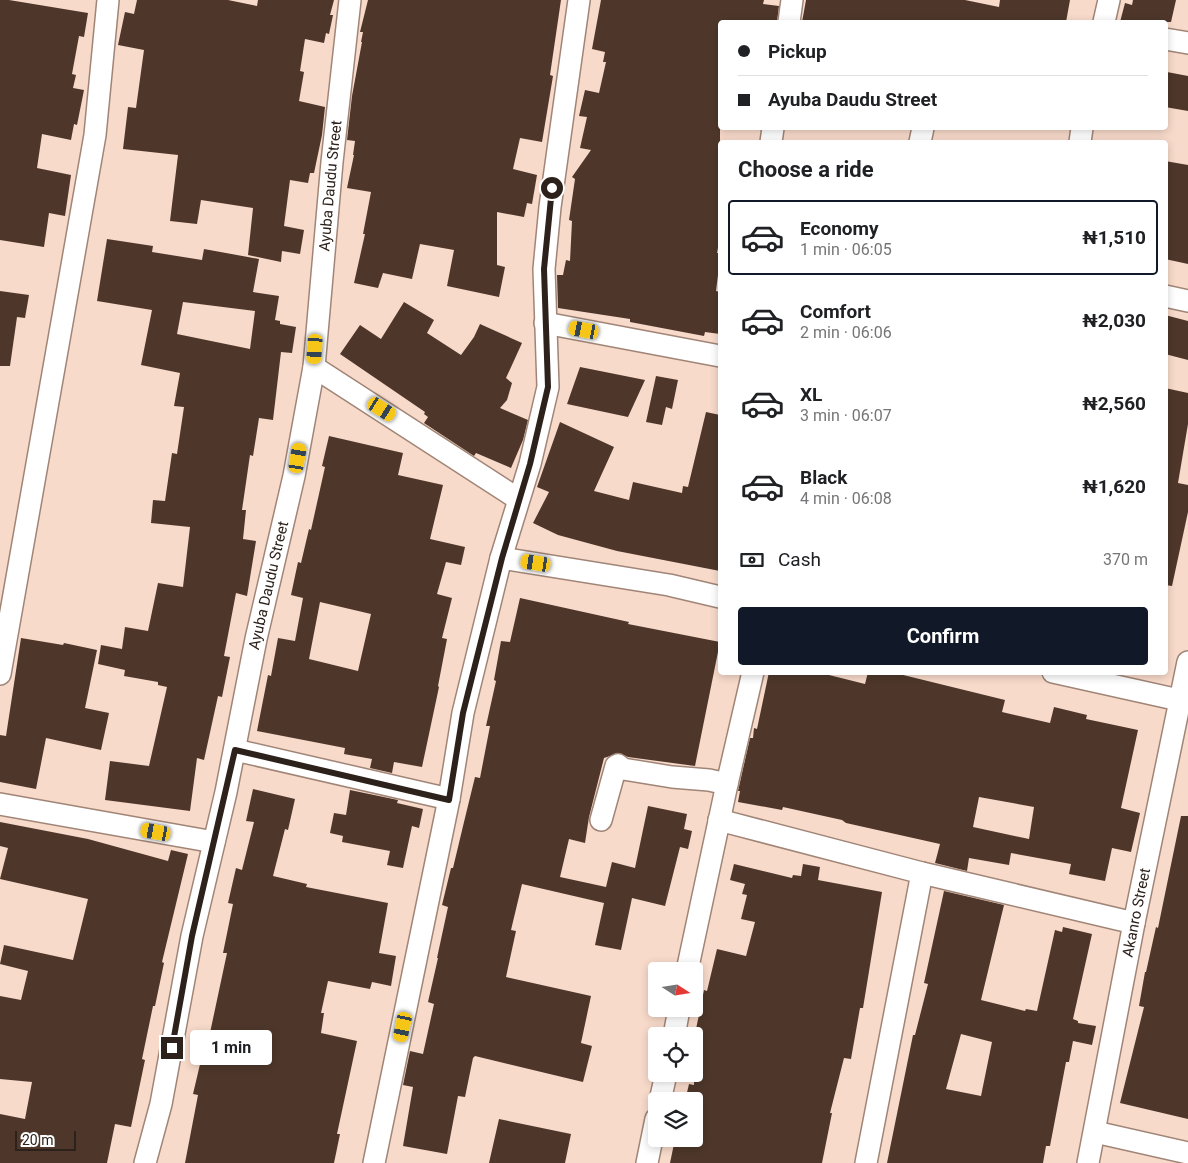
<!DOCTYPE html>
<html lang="en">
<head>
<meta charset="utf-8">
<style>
	:root { --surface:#fff; --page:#f2f2f2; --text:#202124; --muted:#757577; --line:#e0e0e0; --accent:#111827 }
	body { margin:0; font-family:Roboto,sans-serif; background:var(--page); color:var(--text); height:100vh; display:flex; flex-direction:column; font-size:19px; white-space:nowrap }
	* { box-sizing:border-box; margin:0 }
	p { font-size:16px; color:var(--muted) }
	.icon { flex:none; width:28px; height:28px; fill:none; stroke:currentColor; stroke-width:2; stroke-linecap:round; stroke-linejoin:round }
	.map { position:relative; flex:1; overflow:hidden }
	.details { position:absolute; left:718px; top:140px; width:450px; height:535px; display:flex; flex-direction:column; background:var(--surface); border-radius:5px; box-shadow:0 2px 8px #0003 }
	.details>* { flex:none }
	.banner { position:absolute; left:718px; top:20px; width:450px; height:110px; border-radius:5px; box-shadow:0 2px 8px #0003; display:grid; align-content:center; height:110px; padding:0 20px; background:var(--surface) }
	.needle { width:32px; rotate:102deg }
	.buttons { position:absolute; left:648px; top:962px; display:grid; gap:10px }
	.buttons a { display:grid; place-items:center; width:55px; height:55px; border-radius:5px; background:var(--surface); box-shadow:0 2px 8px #0003; font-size:25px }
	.scale { position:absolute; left:15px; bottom:12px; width:61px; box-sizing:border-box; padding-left:5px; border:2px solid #2c211b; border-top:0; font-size:14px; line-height:18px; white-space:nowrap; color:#2c211b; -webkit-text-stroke:4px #fff; paint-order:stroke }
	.end { position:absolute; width:22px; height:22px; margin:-11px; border:6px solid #2c211b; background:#fff; box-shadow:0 0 0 2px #fff }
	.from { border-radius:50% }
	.bubble { position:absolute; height:35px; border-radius:5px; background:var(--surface); box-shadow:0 2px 8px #0003; font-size:16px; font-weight:700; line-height:35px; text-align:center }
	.car { position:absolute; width:15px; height:30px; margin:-15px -8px; border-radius:6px; box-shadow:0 0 4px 1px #0007; background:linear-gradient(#f5c518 24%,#345 0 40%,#f5c518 0 76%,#345 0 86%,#f5c518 0) }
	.banner b { display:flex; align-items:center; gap:18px; height:48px; font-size:19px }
	.banner b+b { border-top:1px solid var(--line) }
	.banner i { width:12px; height:12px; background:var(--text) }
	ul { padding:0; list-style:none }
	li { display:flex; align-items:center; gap:15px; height:75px; margin:0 10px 8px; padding:0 10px; border:2px solid transparent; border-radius:5px }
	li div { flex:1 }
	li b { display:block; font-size:19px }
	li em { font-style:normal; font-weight:700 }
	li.current { border-color:var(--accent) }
	li>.icon { width:45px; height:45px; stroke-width:1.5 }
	h2 { padding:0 20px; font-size:22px; line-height:60px }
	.pay { display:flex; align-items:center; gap:12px; height:55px; padding:0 20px; font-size:19px }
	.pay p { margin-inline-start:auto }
	.cta { display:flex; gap:10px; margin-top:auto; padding:10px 20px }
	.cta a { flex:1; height:58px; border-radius:5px; background:var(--accent); color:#fff; font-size:20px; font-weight:700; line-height:58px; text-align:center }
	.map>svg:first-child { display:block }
	.building { fill:#4e372a; fill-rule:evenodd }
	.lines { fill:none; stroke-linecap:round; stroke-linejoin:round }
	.minor-casing { stroke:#a08577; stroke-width:24 }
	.minor { stroke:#fff; stroke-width:21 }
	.route { stroke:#2c211b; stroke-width:6 }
	.labels { text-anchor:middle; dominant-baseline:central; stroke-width:5; stroke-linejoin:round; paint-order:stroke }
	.street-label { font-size:15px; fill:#2c211b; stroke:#fff }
</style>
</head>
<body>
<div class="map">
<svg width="1188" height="1163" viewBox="0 0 1188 1163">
	<rect width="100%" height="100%" fill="#f8daca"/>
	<path class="building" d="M0,0h9l79,13 -4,24 -5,-1 -7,38 4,1 -3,13 11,2 -7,35 -3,-1 -3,16 -29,-6 -5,34 34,7 -6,41 -16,-3 -5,34 -44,-7z
		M137,0h91l29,6 1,-6h76l-4,15h3l-4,19 -3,-1 -2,10 -19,-4 -5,32 4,1 -5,29 26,6 -3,28 -8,38h-4l-2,10 -18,-3 -6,46 20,4 -4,24 -18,-3 -1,11 -33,-7 5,-47 -52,-8 -4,24 -27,-3 8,-66 -55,-6 5,-42 8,1 8,-58 -26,-5 7,-33 9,2z
		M368,0h193l-11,75 3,1 -11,66 -22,-4 -7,31 24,6 -5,29 -5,-1 -3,14 -27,-5v53l8,2 -6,30 -52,-11 7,-36 -34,-6 -8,35 -29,-6 -5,15 -24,-5 11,-49h-2l8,-42 -24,-4 7,-33h-1l2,-14 -8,-1 5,-44 10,-54h-1l2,-10h-3z
		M601,0h163l-1,4 16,2 -2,16h-57v215l-3,16h3v6l-4,32 4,1v42l-15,-2 -1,4 -74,-14v-3l-72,-11 -1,-33h6l3,-15 4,1 2,-40 -3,-1 6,-41 -3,-2 19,-27 -11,-2 7,-31 -8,-1 6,-26 14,3 7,-31h-3l2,-10 -13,-3z
		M806,0h159l34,7 1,-7h70l-4,22h-264z
		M1133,0h43l-5,22h-51l5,-19 7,2z
		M1167,72l21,4v35l-23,-4v-25z
		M1165,161l23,4v99l-23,-5z
		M107,239l46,7 -1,6 50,8 2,-11 55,10 -6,33 26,4 -4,24 5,1v3l16,3 -4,26 -11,-1 -8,68 -14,-2 -6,38 -3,-1 -8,55h4l-3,29 13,2 -9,55 -11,-3 -12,63 6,1 -8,40 -4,-1 -14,64 -7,-2 -7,53 -85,-11 5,-39 39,5 18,-79 -9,-2v-3l-34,-6 1,-6 -27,-6 3,-19 21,4 3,-22 23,4 10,-48 25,4 7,-60 -39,-4 2,-23 12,1 7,-48 5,1 7,-47 -10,-1 6,-33 -39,-8 11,-55 -55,-9zM183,302l72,9 -5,38 -73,-15z
		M0,291l29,4 -4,23 -8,-1 -7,49h-10z
		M404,302l30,18 -7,13 34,22 13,-18 6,-13 42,19 -16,35 6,5 -5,17 -7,8 28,12 -5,20 -12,28 -35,-15 -2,3 -50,-33 4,-6 -4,-3 1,-2 -85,-58 20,-29 21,14z
		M1165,315l23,6v39l-23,-6z
		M580,367l65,13 -17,37 -61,-13z
		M656,376l22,4 -6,29 -6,-2 -4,18 -16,-3z
		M1165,388l23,5v31l-10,59 10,2v27l-16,74 -7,-1z
		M706,412l14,3v156l-103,-20 -59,-16 -25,-12 16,-31 -12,-5 23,-65 54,25 -20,44 35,9 4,-18 49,11 1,-7 5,1z
		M329,436l74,17 -5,22 45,10 -13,54 35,8 -4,18 -15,-3 -9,32 15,4 -10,40 5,1 -9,47 1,1 -17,80 -28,-5 -2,11 -22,-5 2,-9 -28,-5 1,-6 -88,-17 11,-56 3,1 7,-38 17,3 8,-43 -12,-3 7,-33 3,1 8,-34 2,1 14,-63 -3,-1zM320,602l51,12 -13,57 -49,-12z
		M520,598l109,24 -1,2 92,18 -25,124 -67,-9 -9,-4 -15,5 -15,59 -4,26 -16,-4 -9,38 46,10 6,-25 23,6 13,-62 39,8 -3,15 8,2 -4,18 -8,-2 -15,59 -33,-8 -11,52 -26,-5 9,-42 -82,-19 -11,46 5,1 -10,46 85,19 -10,47 11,3 -9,36 -108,-26 -2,2 -8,39 -7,-1 -11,58 -44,-8 10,-59 -10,-2 7,-34 13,3 11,-50 -6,-2 10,-44h-1l11,-51 -6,-2 9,-37h2l11,-46 11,-45 5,1 10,-52h-4l10,-45 -2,-1 7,-39 9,1z
		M21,638l42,7 1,-2 33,7 -12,58 24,5 -8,37 -55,-12 -10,51 -36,-7v-47l6,1z
		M769,672h48l48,12 3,-12h23l114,28 -3,12 48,11 4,-16 33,8 -1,4 52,11 -17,78 19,5 -9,39 -19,-4 -7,33 -36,-7 2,-10 -60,-11 -2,12 -40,-7 -2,13 -32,-8 5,-19 -94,-21 -4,-3 -59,-13 -1,3 -44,-8 2,-11h-2l12,-53h3l1,-10 3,1zM979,797l55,10 -5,32 -56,-12z
		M253,789l42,10 -7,31 -3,-1 -12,47 34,8 -1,3 82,16 -9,50 17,3 -5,30 -19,-4 -2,7 -42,-8 -7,32h3l-3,20 36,8 -20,93h3l-6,29h-149l13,-68 -5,-1 8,-34 3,1 23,-108h-4l10,-49 -5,-1 8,-35 6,2 12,-48 -8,-1z
		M350,790l48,10 -1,3 26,6 -4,19 -7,-2 -9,42 -16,-3 3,-14 -48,-9 1,-6 -13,-3 4,-20 12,2z
		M1181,816h7v303l-68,-16 24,-96 -5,-1 6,-34h1l10,-45 2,1z
		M0,822l88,17 80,22 3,-11 17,4 -26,108 2,1 -9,43h-2l-11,53 3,1 -14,67 -16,-3 -8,39h-107v-49l25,5 7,-37 -32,-3v-83l21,4 7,-29 -28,-7 4,-19 69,15 15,-61 -88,-20 8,-31 -8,-2z
		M734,864l58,14 1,-3 8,1 2,-12 17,3 -2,13 64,12 -19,116h-3l-9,51 -7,-1 -14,55h2l-10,50h-152l5,-24h19v-38h-9l4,-17 5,1v-46l10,-49 3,1 10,-42 29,7 9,-34 -14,-3 6,-24 -5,-1 3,-10 -15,-4z
		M944,891l60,14 -23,95 44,11 1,-2 11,2 18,-81 7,2 1,-5 29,7 -19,85 5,2v2l18,3 -4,19 -19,-4 -4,21h-3l-16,84h-4l-3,17h-156l26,-128h2l13,-51 -4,-1zM961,1034l31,8 -11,54 -35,-7z
		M499,1119l72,15 -6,29h-76z"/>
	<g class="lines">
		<defs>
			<g id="minor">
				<path d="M789,22l3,-22"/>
				<path d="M1104,22l5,-22"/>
				<path d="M1165,39l23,4"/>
				<path d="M771,142l2,-14"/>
				<path d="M920,142l3,-14"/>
				<path d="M1080,142l2,-14"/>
				<path d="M1165,296l23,5"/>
				<path d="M545,323l175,33"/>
				<path d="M314,367l204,132"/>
				<path d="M501,558l29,-94 18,-77 -4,-118 6,-62 29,-207"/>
				<path d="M1053,672l135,30"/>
				<path d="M0,674l95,-539 13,-135"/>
				<path d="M235,750l214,49"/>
				<path d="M0,804l214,38"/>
				<path d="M601,820l15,-54 2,-1 5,4 49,8 37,3 18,4"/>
				<path d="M719,820l203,53 212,50"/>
				<path d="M687,971l40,-187 26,-112"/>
				<path d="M674,1036l5,-27"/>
				<path d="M660,1101l6,-27"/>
				<path d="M1095,1132l93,21"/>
				<path id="s1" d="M145,1163l16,-59 31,-168 34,-144 30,-153 38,-163 20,-109 18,-205 18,-162"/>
				<path d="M374,1163l75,-364 14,-86 38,-155 168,27 51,12"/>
				<path d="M647,1163l9,-44"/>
				<path d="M866,1163l56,-290"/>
				<path id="s2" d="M1088,1163l46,-240 54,-261"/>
			</g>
		</defs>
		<use href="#minor" class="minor-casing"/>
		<use href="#minor" class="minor"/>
	</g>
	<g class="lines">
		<path class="route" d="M172,1048l20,-112 43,-186 214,50 14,-87 39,-155 28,-94 18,-77 -4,-118 8,-81"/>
	</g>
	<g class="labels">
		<g class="street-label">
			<text stroke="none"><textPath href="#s1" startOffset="996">Ayuba Daudu Street</textPath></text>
			<text stroke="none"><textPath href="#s1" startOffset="591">Ayuba Daudu Street</textPath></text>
			<text stroke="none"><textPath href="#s2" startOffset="255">Akanro Street</textPath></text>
		</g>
	</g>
</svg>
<div class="buttons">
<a><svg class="needle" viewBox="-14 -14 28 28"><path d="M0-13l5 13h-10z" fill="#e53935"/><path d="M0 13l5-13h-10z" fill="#757577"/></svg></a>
<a><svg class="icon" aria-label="locate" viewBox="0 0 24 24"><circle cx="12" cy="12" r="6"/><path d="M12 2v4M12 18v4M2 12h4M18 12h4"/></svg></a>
<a><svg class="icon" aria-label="layers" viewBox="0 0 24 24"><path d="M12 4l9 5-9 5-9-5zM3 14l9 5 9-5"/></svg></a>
</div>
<div class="scale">20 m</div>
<i class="end from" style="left:552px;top:188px"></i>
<i class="end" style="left:172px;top:1048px"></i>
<div class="bubble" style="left:190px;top:1030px;width:82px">1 min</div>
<i class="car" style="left:584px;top:330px;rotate:281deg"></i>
<i class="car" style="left:315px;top:349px;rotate:184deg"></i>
<i class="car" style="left:382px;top:409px;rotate:123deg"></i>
<i class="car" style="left:298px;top:458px;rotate:10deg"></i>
<i class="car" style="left:536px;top:563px;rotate:279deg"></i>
<i class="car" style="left:156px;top:832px;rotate:280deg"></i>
<i class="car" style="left:403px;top:1027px;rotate:192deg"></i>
<div class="banner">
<b><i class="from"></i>Pickup</b>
<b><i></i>Ayuba Daudu Street</b>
</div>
<section class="details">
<h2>Choose a ride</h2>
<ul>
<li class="current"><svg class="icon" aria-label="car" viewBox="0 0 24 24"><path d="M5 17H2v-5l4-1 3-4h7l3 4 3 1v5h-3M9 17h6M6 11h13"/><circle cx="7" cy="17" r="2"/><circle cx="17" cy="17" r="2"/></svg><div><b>Economy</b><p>1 min · 06:05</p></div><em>₦1,510</em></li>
<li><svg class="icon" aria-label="car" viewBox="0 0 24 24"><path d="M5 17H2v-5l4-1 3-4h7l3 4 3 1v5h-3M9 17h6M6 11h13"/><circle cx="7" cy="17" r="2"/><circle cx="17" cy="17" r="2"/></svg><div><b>Comfort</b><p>2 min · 06:06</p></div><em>₦2,030</em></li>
<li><svg class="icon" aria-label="car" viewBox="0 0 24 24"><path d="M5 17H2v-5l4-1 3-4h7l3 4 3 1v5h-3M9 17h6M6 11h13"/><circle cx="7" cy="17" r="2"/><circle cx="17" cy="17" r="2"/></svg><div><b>XL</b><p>3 min · 06:07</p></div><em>₦2,560</em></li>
<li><svg class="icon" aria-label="car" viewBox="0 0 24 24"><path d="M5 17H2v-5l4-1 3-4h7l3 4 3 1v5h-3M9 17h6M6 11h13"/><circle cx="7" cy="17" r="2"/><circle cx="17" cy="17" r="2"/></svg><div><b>Black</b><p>4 min · 06:08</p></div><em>₦1,620</em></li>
</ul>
<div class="pay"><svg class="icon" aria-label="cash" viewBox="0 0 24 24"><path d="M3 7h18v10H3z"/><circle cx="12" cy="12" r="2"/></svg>Cash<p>370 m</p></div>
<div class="cta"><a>Confirm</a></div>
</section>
</div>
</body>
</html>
